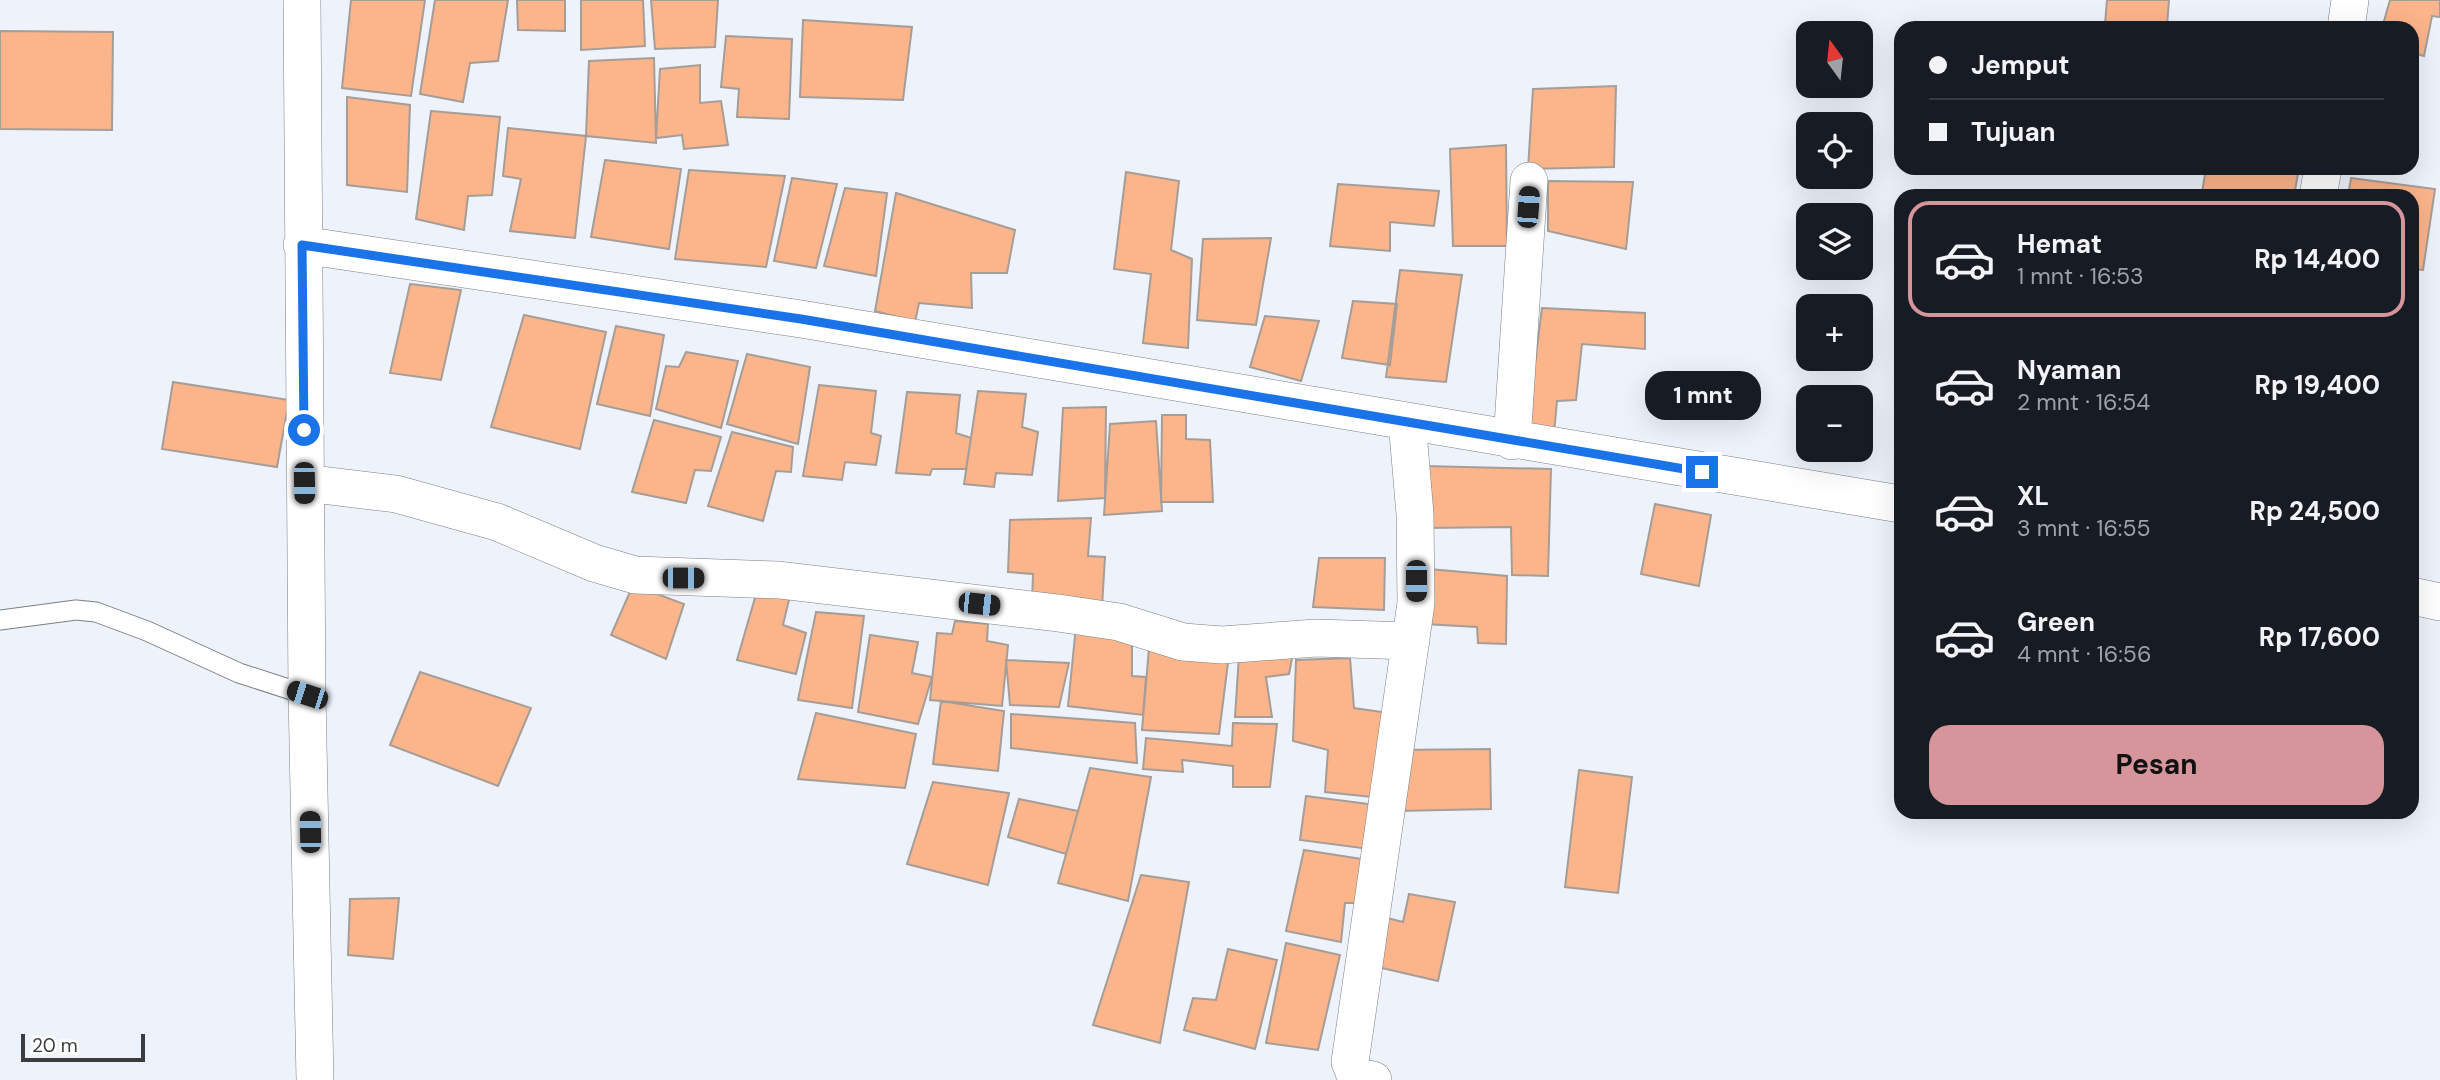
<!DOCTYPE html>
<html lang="id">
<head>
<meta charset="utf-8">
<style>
	:root { --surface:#171b24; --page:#20242c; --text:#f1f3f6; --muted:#9ea1a6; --line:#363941; --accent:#d6959b }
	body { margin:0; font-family:"DM Sans",sans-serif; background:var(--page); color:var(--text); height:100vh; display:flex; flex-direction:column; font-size:26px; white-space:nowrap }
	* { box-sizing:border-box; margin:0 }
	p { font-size:23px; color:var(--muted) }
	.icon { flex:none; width:38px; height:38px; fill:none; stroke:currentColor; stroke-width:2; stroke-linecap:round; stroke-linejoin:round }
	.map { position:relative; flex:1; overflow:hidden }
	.panel { position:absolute; left:1894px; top:189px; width:525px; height:630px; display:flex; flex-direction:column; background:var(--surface); border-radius:21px; box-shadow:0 7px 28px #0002 }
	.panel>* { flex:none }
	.hud { position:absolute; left:1894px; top:21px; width:525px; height:154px; border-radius:21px; box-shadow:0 7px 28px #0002; display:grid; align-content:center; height:154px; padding:0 35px; background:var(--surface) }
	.needle { width:46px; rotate:345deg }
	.tools { position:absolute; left:1796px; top:21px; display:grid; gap:14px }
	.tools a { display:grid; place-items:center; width:77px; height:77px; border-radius:14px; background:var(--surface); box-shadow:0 7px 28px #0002; font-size:35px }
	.scale { position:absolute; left:21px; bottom:18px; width:124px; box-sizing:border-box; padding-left:7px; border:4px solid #3a3c3f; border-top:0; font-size:19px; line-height:24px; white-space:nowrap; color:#3a3c3f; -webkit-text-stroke:5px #fff; paint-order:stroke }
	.end { position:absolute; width:32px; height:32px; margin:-16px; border:9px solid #1a73e8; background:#fff; box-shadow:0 0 0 4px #fff }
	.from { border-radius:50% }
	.bubble { position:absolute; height:49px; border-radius:21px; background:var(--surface); box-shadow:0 7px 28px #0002; font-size:23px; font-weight:700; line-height:49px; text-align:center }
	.car { position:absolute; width:21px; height:42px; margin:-21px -10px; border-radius:9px; box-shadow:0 0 5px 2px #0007; background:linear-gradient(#222 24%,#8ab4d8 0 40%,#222 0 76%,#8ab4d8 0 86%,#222 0) }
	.hud b { display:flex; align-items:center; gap:24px; height:66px; font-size:26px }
	.hud b+b { border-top:2px solid var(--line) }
	.hud i { width:18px; height:18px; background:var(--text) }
	ul { padding:12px 0 0; list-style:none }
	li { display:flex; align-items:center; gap:21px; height:116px; margin:0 14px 10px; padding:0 21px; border:4px solid transparent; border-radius:21px }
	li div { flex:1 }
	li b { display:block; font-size:26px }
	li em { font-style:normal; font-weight:700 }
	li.active { border-color:var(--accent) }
	li>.icon { width:63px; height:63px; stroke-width:1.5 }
	.primary-button { display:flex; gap:14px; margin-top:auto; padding:14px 35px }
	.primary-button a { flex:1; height:80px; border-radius:21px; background:var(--accent); color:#111; font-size:28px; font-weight:700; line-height:80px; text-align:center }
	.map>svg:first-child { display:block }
	.building { fill:#fcb48a; stroke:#a59d98; stroke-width:2 }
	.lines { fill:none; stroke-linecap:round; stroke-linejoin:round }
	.lane-casing { stroke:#7a7f85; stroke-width:21 }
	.street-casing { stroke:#7a7f85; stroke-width:38 }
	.lane { stroke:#fff; stroke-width:19 }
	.street { stroke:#fff; stroke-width:37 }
	.route { stroke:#1a73e8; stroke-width:9 }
</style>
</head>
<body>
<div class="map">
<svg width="2440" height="1080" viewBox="0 0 2440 1080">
	<rect width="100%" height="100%" fill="#eef3fb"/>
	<path class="building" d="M351,0h74l-14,96 -69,-8z
		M435,0h73l-10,61 -28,2 -7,39 -43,-8z
		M517,0h48v31l-47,-1z
		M581,0h62l2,46 -64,4z
		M651,0h67l-3,47 -60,2z
		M2107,0h62l-2,26 -62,-2z
		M2390,0h50v17l-8,-1 -8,40 -12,-3v-25h-30z
		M803,20l109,7 -9,73 -103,-3z
		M0,31l113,1 -1,98 -112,-1z
		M726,36l66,3 -3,80 -52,-2 2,-28 -18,-2z
		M654,58l2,85 -70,-7 3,-75z
		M700,65v38l21,-2 7,44 -44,4 -2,-14 -26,3 4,-69z
		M1616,86l-2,81 -86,2 5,-80z
		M347,97l63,8 -3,87 -60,-7z
		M431,111l69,6 -8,78 -24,1 -4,34 -48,-11z
		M508,128l78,8 -11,102 -65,-7 11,-52 -18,-3z
		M1506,145l1,101h-54l-3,-97z
		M605,160l76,9 -12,80 -78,-12z
		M2206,168h62l30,6 -4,22h-75l-17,-3z
		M689,170l96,6 -19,91 -91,-8z
		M1126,172l53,9 -8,69 21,9 -4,89 -45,-5 8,-69 -37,-5z
		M792,178l45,6 -21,84 -42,-7z
		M2351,178l84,11 -12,81 -11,-1v-73h-64z
		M1548,181l85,1 -7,67 -78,-18z
		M1338,184l101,7 -5,35 -44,-4v29l-60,-5z
		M845,188l42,5 -11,83 -52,-10z
		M896,193l119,37 -8,43h-36l1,35 -53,-5 -4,19 -40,-11z
		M1271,238l-15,87 -59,-5 6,-81z
		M1400,270l62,5 -16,107 -60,-5z
		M410,284l51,6 -20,90 -51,-7z
		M1353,301l44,3 -7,61 -48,-7z
		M1542,308l103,5v36l-63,-5 -6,56 -19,1 -3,32 -27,-7z
		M524,315l82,17 -26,117 -89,-22z
		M1265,316l54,5 -18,60 -51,-14z
		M616,326l48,9 -14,81 -53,-12z
		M686,352l52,9 -17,67 -65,-19 10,-43 13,1z
		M747,354l63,13 -12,77 -71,-20z
		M173,382l116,18 -12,67 -115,-18z
		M819,385l57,6 -5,42 10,3 -5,29 -31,-3 -3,18 -39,-4z
		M978,391l48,3 -4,33 16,5 -6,43 -36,-2 -2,14 -30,-3z
		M907,392l53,3 -4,38 15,5 -5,31h-34l-2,6 -34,-2z
		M1106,407l-1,91 -47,3 5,-93z
		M1162,415h24v24l24,1 3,62h-52z
		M654,420l67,17 -10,34 -16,-1 -9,33 -54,-11z
		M1156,421l6,90 -58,4 6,-91z
		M732,432l61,15 -2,25 -15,-1 -13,50 -55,-15z
		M1424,466l127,3 -3,107 -36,-1 -1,-48 -85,1z
		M1655,504l56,11 -12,71 -58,-12z
		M1091,518l-3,38 17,1 -3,50 -70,-5 1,-28 -25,-2 2,-52z
		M1319,558h66l-1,52 -71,-3z
		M1429,569l78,7 -1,68 -28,-1 -1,-16 -53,-3z
		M759,584l32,7 -8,34 23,8 -10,41 -59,-14z
		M633,585l51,19 -18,55 -55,-24z
		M816,612l48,4 -12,92 -54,-8z
		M955,621l33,3 -1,17 21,4 -6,61 -72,-6 7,-67 15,1z
		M1076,626l56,7v43l14,1 -3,38 -75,-9z
		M870,635l48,7 -6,31 20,4 -14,47 -60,-12z
		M1149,648l80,7 -10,79 -77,-4z
		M1293,653l-4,21 -23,3 6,40h-37l4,-62z
		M1350,658l4,50 35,5 -17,84 -47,-5 3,-42 -35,-9 3,-81z
		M1006,660l63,3 -10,44 -49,-2z
		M420,672l111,36 -33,78 -108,-41z
		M941,701l63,10 -6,60 -65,-7z
		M816,713l100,21 -11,54 -107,-9z
		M1011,714l124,9 2,40 -126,-15z
		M1233,723l44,1 -7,63h-37v-21l-51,-6 1,12 -40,-3 3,-31 86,8z
		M1490,749l1,60 -94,2 -1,-61z
		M1090,768l61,9 -23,124 -70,-18z
		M1579,770l53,7 -14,116 -53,-6z
		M933,782l76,11 -21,92 -81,-21z
		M1306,796l71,9 -8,44 -69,-9z
		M1019,799l59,12 -12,43 -58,-17z
		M1304,850l71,11 -7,42h-23l-4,39 -55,-11z
		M1141,875l48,7 -29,161 -67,-18z
		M1409,894l46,8 -17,79 -69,-16 11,-49 23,6z
		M399,898l-6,61 -45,-4 2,-56z
		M1286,943l54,12 -22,95 -52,-7z
		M1228,949l49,11 -22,89 -71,-19 9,-32 23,2z"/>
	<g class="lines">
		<defs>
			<path id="lane" d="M0,620l76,-10 20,2 51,19 92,42 68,22"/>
			<path id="street" d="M302,0l5,695 8,385
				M2346,28l4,-28
				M2318,196l5,-28
				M302,245l499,74 1099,185
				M1512,441l17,-260
				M305,483l91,11 101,28 97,41 41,12 144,5 279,33 61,9 64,20 39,3 94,-7 95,3
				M2412,596l28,6
				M1373,1080l-17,-3 -6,-15 66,-459 -1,-89 -8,-93"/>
		</defs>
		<use href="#lane" class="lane-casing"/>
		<use href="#street" class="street-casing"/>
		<use href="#lane" class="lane"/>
		<use href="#street" class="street"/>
	</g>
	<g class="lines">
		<path class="route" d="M304,430l-2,-185 499,74 901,153"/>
	</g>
</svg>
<div class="tools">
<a><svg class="needle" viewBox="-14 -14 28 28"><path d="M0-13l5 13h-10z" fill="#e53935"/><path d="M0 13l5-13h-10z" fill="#9ea1a6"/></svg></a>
<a><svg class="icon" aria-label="locate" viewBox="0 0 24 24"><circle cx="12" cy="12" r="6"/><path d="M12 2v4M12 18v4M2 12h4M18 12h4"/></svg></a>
<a><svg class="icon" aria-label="layers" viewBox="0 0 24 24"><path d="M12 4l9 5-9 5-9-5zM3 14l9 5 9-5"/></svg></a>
<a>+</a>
<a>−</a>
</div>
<div class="scale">20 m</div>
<i class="end from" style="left:304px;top:430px"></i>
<i class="end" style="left:1702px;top:472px"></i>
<div class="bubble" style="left:1645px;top:371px;width:116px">1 mnt</div>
<i class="car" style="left:1528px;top:207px;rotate:4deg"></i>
<i class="car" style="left:304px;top:483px;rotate:179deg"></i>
<i class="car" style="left:683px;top:578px;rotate:90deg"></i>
<i class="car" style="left:1416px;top:581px;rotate:180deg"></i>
<i class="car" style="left:979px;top:604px;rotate:96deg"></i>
<i class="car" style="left:307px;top:695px;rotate:288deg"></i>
<i class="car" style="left:310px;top:832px;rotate:359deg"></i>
<div class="hud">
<b><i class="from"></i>Jemput</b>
<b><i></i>Tujuan</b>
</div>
<section class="panel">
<ul>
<li class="active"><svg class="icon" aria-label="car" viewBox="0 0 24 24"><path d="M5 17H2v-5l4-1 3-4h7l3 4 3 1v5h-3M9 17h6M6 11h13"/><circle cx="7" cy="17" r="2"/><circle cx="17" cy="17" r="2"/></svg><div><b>Hemat</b><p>1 mnt · 16:53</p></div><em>Rp 14,400</em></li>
<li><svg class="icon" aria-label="car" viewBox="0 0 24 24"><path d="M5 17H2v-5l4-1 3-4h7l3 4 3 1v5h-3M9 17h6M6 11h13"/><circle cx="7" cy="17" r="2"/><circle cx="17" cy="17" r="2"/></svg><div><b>Nyaman</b><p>2 mnt · 16:54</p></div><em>Rp 19,400</em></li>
<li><svg class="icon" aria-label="car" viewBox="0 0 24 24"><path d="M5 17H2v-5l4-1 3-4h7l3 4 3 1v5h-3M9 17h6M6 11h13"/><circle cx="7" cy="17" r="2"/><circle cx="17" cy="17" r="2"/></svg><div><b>XL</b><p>3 mnt · 16:55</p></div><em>Rp 24,500</em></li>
<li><svg class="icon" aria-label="car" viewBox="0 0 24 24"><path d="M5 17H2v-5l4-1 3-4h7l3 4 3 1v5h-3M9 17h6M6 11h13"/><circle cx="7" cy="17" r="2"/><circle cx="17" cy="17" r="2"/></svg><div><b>Green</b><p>4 mnt · 16:56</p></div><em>Rp 17,600</em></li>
</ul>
<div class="primary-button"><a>Pesan</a></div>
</section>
</div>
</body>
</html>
